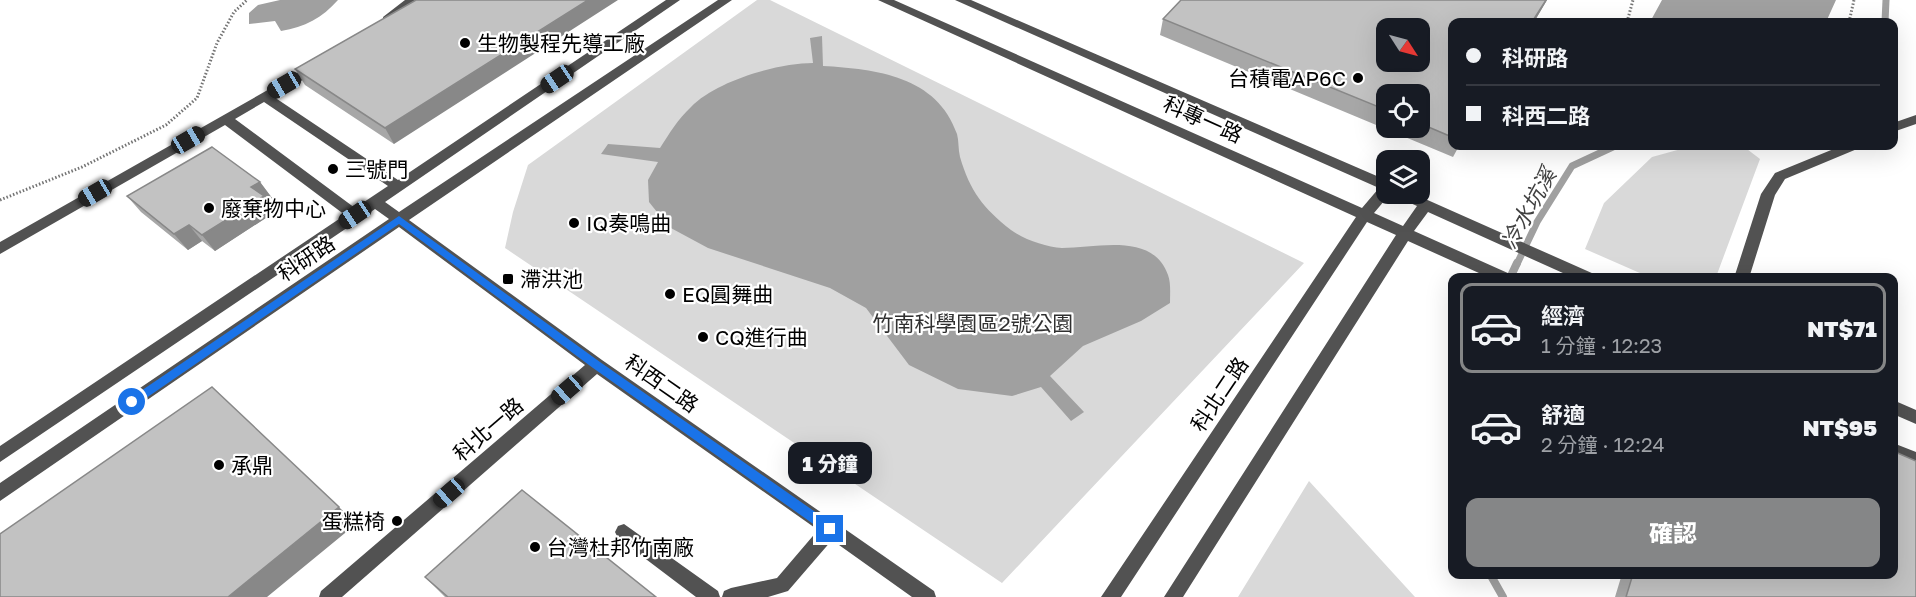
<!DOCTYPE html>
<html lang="zh-TW">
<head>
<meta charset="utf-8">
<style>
	:root { --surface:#171b24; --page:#20242c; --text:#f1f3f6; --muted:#9ea1a6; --line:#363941; --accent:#858687 }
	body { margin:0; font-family:"Golos Text","Noto Sans TC",sans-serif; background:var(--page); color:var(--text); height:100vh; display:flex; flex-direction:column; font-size:22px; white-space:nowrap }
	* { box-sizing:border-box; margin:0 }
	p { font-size:20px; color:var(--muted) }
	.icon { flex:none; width:33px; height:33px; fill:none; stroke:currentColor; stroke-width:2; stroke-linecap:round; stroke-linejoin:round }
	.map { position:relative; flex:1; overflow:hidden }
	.details { position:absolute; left:1448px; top:273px; width:450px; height:306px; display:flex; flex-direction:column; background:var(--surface); border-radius:12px; box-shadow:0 6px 24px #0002 }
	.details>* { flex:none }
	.top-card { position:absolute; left:1448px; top:18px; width:450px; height:132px; border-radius:12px; box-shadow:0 6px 24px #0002; display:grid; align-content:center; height:132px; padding:0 18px; background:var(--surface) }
	.needle { width:39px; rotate:126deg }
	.buttons { position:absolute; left:1376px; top:18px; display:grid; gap:12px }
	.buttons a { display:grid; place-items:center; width:54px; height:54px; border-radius:12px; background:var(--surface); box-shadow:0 6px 24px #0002; font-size:30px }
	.end { position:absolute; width:27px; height:27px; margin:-14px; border:8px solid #1a73e8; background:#fff; box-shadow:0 0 0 3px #fff }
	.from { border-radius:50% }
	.bubble { position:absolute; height:42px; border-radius:12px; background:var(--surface); box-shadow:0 6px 24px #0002; font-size:20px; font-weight:800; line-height:42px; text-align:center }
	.car { position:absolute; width:18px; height:36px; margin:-18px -9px; border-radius:8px; box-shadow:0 0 4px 2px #0007; background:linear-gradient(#222 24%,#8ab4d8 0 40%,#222 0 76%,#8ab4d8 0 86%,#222 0) }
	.top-card b { display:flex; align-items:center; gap:21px; height:57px; font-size:22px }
	.top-card b+b { border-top:2px solid var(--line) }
	.top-card i { width:15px; height:15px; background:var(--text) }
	ul { padding:10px 0 0; list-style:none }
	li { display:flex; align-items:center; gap:18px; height:90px; margin:0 12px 9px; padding:0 6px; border:3px solid transparent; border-radius:12px }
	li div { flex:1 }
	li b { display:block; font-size:22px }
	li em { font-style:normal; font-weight:800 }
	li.active { border-color:var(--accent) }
	li>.icon { width:54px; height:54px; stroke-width:1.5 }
	.button { display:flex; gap:12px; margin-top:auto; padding:12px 18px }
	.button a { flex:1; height:69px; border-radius:12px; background:var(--accent); color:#fff; font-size:24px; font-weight:800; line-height:69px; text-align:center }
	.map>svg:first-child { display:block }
	.green { fill:#d9d9d9 }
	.water { fill:#a0a0a0 }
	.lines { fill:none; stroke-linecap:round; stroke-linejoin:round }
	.stream-far1 { stroke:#a0a0a0; stroke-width:7 }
	.stream { stroke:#a0a0a0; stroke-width:8 }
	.path { stroke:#747474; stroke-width:3; stroke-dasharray:1.5 2; stroke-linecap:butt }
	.minor { fill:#525252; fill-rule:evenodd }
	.wall { fill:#a7a7a7; fill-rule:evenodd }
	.shaded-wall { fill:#888 }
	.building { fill:#c2c2c2; stroke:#888; stroke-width:1.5; fill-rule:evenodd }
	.route { fill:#1a73e8 }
	.poi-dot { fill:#000; stroke:#fff; stroke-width:2 }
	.labels { text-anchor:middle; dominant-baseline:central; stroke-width:4.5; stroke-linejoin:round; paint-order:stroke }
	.poi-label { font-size:21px; fill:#000; stroke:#fff; text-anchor:start }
	.street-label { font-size:21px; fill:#000; stroke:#fff }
	.park-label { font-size:21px; fill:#303030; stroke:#fff }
	.water-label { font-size:22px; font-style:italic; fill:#414141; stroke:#fff }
</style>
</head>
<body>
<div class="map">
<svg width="1916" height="597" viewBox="0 0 1916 597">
	<rect width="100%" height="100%" fill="#fff"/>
	<path class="green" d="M757,0h13l534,263 -302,320 -497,-335 8,-36 15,-47z
		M1692,146h51l17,13 -44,118h-67l-64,-28 19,-46 48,-46z
		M1309,481l106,116h-177z"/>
	<path class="water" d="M280,0h58c-16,18 -33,27 -57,31l-6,-10 -26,3v-11l9,-8z
		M1662,0h174l-10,22h-176z
		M822,36l1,30c53,3 114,10 134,68 2,7 1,15 3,23 10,34 23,51 51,73 14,10 35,17 51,18 35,0 91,-16 106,27 3,8 2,19 2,28l-29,18 -58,25 -33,30 34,36 -13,9 -30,-34 -29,9 -54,-7 -49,-24 -43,-57 -36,-20 -122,-40 -39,-21 -20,-25 -1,-22 10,-18 -57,-8 7,-10 52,4c9,-14 18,-29 31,-41 25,-26 87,-44 122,-44l-3,-25z"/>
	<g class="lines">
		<path class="stream-far1" d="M1885,22l1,-22
			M1517,264l20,-42 35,-56 43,-20"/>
		<path class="stream" d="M1510,278l7,-15
			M1490,574l13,23"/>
		<path class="path" d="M1627,22l6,-22
			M1849,22l5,-22
			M0,200l82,-33 84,-42 31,-27 20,-55 17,-31 13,-12"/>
		<path class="minor" d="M405,0h13l-27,23h-8v-6z
			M666,0h14l-295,202 14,10 319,-212h14l-323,220 193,140 332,231 2,6h-24l-80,-57 -44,51 -20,6h-46l2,-6 7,-3 46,-10 41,-48 -221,-156 -255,223h-23l2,-6 264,-226 -186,-138 -399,274v-18l389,-264 -14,-10 -375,253v-16l345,-231 -120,-90 -225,129v-12l317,-180 6,4 -2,3 -47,28 124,83zM264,102l124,84 -33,22 -120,-89z
			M878,0h16l468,208 17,-20 -424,-188h16l415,180v14h4l-16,19 29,13 14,-20 -20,-9 -2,-3h19l180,80 2,4h-22l-146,-66 -14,19 96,43 2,4h-22l-82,-37 -225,356h-19l232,-362 -29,-13 -246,375h-20l255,-380z
			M1916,115v9l-23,8v-9z
			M1841,146h18l-2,3 -72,30 -10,16 -26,83h-15l27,-84 14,-21z
			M1893,400l23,10v14l-23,-10z
			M1893,443l23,9v15l-23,-9z
			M624,524l94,67 2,6h-24l-78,-59 -3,-6 3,-6z"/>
	</g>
	<path class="wall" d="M416,0l-22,144 -89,-59 -10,-16z
		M1181,0h366l-13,22h-82v124h7l-6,11 -293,-122 3,-16zM1386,94h33v34h-33z
		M260,182l12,16 -5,3 8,11 -60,39 -13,-10 -14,9 -47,-38 -14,-16z
		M1622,574h271l23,23h-301z
		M425,577l231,20h-211z"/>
	<path class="shaded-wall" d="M588,0h30l-224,144 -9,-16z
		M1546,0h1l-13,22h-2z
		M260,182l12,16 -5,3 8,11 -60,39 -13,-16 49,-48z
		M189,225l13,16 -14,9 -14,-16z
		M339,507l17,17 -89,73h-39z"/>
	<path class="building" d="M416,0h172l-203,128 -90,-59z
		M1181,0h365l-14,22h-80v115l-33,-14v-29h-33v16l-223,-91zM1386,28h33v34h-33z
		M212,147l48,35 -9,5 13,9 -62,39 -13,-10 -15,9 -47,-38z
		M212,387l127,120 -111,90h-228v-63z
		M1893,451l23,10v136h-290l7,-23h260z
		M522,490l134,107h-208l-23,-20z"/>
	<path class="route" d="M399,216l201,146 234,163v8h-8l-233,-165 -194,-144 -263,181h-7v-6z"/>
	<g class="poi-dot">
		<circle cx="465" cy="43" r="6"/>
		<circle cx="1358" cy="78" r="6"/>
		<circle cx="333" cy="169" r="6"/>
		<circle cx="209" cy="208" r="6"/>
		<circle cx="574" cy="223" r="6"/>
		<rect x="502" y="273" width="12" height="12" rx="3"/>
		<circle cx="670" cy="294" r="6"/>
		<circle cx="703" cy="337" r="6"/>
		<circle cx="219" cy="465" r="6"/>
		<circle cx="397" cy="521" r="6"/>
		<circle cx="535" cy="547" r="6"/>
	</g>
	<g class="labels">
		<g class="poi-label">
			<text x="477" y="43">生物製程先導工廠</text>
			<text x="1346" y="78" text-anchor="end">台積電AP6C</text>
			<text x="345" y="169">三號門</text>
			<text x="221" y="208">廢棄物中心</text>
			<text x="586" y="223">IQ奏鳴曲</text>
			<text x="520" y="279">滯洪池</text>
			<text x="682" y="294">EQ圓舞曲</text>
			<text x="715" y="337">CQ進行曲</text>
			<text x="231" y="465">承鼎</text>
			<text x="385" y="521" text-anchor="end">蛋糕椅</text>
			<text x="547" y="547">台灣杜邦竹南廠</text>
		</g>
		<g class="street-label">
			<text transform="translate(1203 119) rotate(24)">科專一路</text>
			<text transform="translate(306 258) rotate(-34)">科研路</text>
			<text transform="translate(662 383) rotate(35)">科西二路</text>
			<text transform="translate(1219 394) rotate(-56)">科北二路</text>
			<text transform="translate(488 429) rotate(-41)">科北一路</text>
		</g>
		<g class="park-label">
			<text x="973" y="323">竹南科學園區2號公園</text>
		</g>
		<g class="water-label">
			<text transform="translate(1528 208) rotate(-61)">冷水坑溪</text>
		</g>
	</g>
</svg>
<div class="buttons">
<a><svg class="needle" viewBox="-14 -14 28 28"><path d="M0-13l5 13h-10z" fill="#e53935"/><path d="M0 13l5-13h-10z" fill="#9ea1a6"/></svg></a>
<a><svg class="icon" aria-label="locate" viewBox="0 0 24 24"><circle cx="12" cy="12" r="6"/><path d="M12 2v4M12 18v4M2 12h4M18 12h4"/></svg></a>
<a><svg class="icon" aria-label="layers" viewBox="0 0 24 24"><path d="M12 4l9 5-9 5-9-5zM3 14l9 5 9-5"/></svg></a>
</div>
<i class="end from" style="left:132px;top:402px"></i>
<i class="end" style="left:830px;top:529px"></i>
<div class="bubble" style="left:788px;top:442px;width:84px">1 分鐘</div>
<i class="car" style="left:557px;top:79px;rotate:236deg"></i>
<i class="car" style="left:284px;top:85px;rotate:240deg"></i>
<i class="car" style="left:188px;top:140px;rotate:60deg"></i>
<i class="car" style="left:95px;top:193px;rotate:240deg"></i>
<i class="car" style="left:355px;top:215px;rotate:236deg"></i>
<i class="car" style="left:567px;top:390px;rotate:229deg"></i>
<i class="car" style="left:449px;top:493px;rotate:229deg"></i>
<div class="top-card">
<b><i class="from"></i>科研路</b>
<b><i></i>科西二路</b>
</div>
<section class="details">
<ul>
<li class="active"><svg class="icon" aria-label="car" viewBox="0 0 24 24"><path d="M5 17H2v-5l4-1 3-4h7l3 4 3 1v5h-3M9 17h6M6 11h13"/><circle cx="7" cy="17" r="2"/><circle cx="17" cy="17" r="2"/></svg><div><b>經濟</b><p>1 分鐘 · 12:23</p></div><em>NT$71</em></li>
<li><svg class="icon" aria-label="car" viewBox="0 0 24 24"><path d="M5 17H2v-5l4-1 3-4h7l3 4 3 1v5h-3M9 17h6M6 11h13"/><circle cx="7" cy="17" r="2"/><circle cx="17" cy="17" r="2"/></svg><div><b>舒適</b><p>2 分鐘 · 12:24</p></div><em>NT$95</em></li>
</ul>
<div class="button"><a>確認</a></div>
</section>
</div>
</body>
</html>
